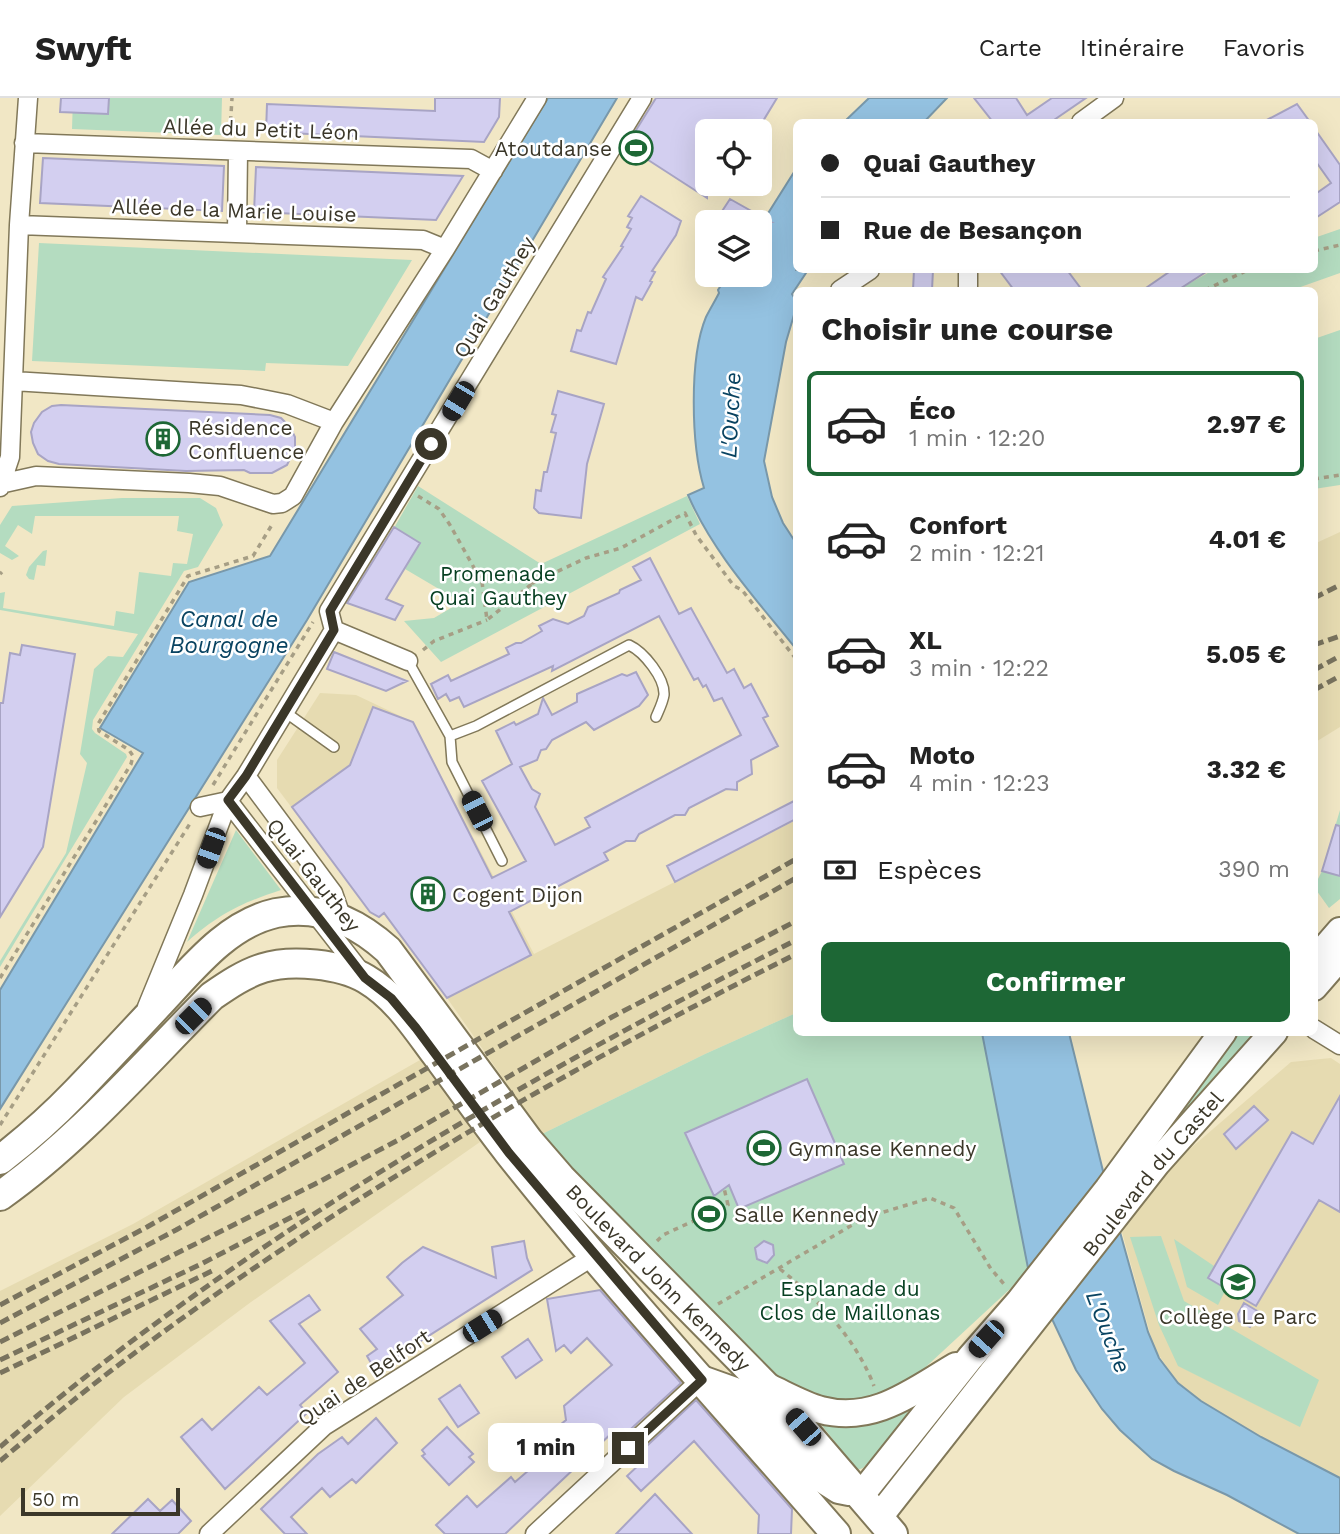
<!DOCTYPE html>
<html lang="fr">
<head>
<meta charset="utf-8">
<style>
	:root { --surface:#fff; --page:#f2f2f2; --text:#222; --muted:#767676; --line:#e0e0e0; --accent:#1d6735 }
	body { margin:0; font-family:"Work Sans",sans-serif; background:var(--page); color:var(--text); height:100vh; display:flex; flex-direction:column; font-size:26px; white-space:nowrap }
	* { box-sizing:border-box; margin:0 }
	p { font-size:23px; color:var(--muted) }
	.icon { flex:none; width:38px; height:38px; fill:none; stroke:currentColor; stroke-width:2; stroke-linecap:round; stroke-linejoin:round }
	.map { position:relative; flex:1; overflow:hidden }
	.details { position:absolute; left:793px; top:189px; width:525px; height:749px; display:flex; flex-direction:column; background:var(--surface); border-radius:10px; box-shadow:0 7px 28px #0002 }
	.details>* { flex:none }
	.top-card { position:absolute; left:793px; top:21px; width:525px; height:154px; border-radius:10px; box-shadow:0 7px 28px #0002; display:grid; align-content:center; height:154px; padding:0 28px; background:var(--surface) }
	.buttons { position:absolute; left:695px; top:21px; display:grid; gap:14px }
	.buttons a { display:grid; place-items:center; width:77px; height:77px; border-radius:10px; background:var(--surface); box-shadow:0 7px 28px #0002; font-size:35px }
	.scale { position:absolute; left:21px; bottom:18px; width:159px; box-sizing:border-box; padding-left:7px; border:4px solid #3b3729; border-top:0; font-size:19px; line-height:24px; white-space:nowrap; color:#3b3729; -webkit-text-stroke:5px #fff; paint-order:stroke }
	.end { position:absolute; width:32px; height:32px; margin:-16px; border:9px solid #3b3729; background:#fff; box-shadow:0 0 0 4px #fff }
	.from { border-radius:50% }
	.bubble { position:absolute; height:49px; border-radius:10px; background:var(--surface); box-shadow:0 7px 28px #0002; font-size:23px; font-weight:700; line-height:49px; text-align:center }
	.car { position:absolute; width:21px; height:42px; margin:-21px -10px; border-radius:9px; box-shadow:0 0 5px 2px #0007; background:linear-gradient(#222 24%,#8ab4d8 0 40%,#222 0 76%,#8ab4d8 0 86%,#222 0) }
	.top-card b { display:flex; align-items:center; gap:24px; height:66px; font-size:26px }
	.top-card b+b { border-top:2px solid var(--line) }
	.top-card i { width:18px; height:18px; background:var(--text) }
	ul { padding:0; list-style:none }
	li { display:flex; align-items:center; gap:21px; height:105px; margin:0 14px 10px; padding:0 14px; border:4px solid transparent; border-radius:10px }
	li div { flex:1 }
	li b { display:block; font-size:26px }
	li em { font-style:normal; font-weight:700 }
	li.active { border-color:var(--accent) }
	li>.icon { width:63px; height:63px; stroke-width:1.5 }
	h2 { padding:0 28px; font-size:32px; line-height:84px }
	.pay { display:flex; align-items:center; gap:18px; height:77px; padding:0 28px; font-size:26px }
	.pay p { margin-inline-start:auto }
	.primary-button { display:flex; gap:14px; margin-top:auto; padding:14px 28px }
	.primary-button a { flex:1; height:80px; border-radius:10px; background:var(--accent); color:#fff; font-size:28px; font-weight:700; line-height:80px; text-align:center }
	header { display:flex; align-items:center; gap:42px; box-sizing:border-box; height:98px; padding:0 35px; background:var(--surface); border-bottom:2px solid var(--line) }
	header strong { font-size:33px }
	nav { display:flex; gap:38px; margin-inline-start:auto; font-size:24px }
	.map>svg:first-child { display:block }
	.built { fill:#e6dbb1 }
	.green { fill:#b4dcc0 }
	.water { fill:#94c2e1; stroke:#7998aa; stroke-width:2 }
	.building { fill:#d3cff0; stroke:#a8a4c4; stroke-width:2 }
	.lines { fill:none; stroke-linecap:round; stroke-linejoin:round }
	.service-casing { stroke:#817859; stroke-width:12 }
	.minor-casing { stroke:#817859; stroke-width:21 }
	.secondary-casing { stroke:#817859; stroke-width:30 }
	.primary-casing { stroke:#817859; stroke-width:32 }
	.path { stroke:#a69e85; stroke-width:3.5; stroke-dasharray:5 5; stroke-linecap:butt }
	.service { stroke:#fff; stroke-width:9 }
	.minor { stroke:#fff; stroke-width:18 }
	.secondary { stroke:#fff; stroke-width:26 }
	.primary { stroke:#fff; stroke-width:28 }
	.rail { stroke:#79735e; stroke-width:5; stroke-dasharray:10 5; stroke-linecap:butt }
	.route { stroke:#3b3729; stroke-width:9 }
	.labels { text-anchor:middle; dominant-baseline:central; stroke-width:5; stroke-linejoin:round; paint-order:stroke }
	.street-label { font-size:21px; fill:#3b3729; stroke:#fff }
	.poi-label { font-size:21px; fill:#3b3729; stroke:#fff; text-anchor:start }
	.park-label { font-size:21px; fill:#074022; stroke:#fff }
	.water-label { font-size:23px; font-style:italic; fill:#084361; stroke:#fff }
</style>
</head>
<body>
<header>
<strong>Swyft</strong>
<nav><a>Carte</a><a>Itinéraire</a><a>Favoris</a></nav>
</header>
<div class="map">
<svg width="1340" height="1436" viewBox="0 0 1340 1436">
	<rect width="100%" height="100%" fill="#f1e7c5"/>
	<path class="built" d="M1340,434v195l-26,16v-199z
		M320,595l36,2 57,27 121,232 262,-134v193l-91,41 -163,80 -95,-136 -63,-84 -5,3 -9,-5 -93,-124v-28z
		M1331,960l9,6v414l-79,-41 -60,-36 -23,-18 -24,-35 -32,-116 55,-72 114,-98z
		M420,962l60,82 -229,160 -127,95 -124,119v-225l133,-67z"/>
	<path class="green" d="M73,0h149l-1,37 -149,-6z
		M1340,131v44l-48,17h-114l35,-20h101v-32z
		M39,145l373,17 -64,106 -82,-3 -1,8 -233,-10z
		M1340,232v155l-26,4v-150z
		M418,388l123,78 146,-68 13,28 -259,138 -37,-41 30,-3 27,-16 -56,-33 15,-25 -26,-16z
		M122,400h78l16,10 7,17 -25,42 -14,4 -91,149 -1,9 3,4 31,21 1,3 -127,210v-6l66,-108 21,-90 -7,-9 14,-85 14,-13 15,1 15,-23 -138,-24v-17l5,-1 -2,16 111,18 2,-15 18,3 5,-42 32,4 2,-13 14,1 6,-30 -16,-3 2,-15h-144l-3,18 -14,-9 -13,21 14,10 -7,4 -12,-7v-28l12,-19z
		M47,452l-2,16 -8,-1 -3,15 -5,-1 -3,-4 3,-8 14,-16z
		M1340,712v89l-11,9 -15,-21 8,-16z
		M236,732l45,60c-40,13 -62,24 -94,52z
		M796,915v19l186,1 46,235 -18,21 -94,87 -35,20 -32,6 -24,-2 -43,-20 -232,-235 -8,-11 163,-80z
		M1234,935h24l-122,139z
		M1161,1138l23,65 135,79 -19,47 -122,-61 -19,-41 -29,-88z
		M1174,1141l40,27 -6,12 18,11 -8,16 -31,-18z
		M905,1312l4,4 -3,8 -43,46 -6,2 -37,-47z"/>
	<path class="water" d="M548,0h69l-310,522 -307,489v-119l143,-237 -43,-25 89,-146 81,-26z
		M869,0h78l-23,24h-80z
		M796,71v101h12l-16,24 4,7v7l-10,34 -22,119 8,36 11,26 13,20v106c-39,-49 -83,-96 -108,-154l16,-7c-13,-43 -15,-130 2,-171 4,-8 9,-16 13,-24l-1,-3 10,-15h32v-49z
		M982,935h87l35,142 44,157 11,26 19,25 23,18 60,36 79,41v56h-41l-72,-39 -53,-24 -22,-12 -32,-29 -18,-21 -26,-39 -48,-102z"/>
	<path class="building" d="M61,0h48l-1,16 -48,-2z
		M435,0h65l-1,19 -15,25 -218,-10 1,-28 168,7z
		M656,0h121l-17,28 -8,-4 -6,9h-39v67l-65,-42 2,-4 -16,-9z
		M974,0h42l11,17 25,-17h34l-35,24h-58z
		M1297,6l13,18h-47z
		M1314,30l26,37v37l-26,17v-24l17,-12 -17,-24z
		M43,60l181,8 -2,45 -182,-8z
		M256,69l207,9 -27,44 -182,-8z
		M641,98l40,25 -5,14 -24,36 3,1 -5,9 2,1 -10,18 -6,-3 -20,67 -45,-13 6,-21 4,1 7,-19 3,1 15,-34 -3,-2 20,-30 -2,-1 10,-17 -4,-2 5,-9 -4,-2z
		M730,101l41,23h-56z
		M914,172h19l-1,20h-19z
		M999,172h68l15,20h-68z
		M1172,172h37l-31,20h-35z
		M558,293l46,13 -17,60 -6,54 -42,-5 -5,-5 2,-18 5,1 3,-19h3l9,-39 -5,-1 5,-17 -4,-1z
		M61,307l209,10 11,3 9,9 5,10v11l-8,17 -15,8h-22l-6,-3 -58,1 -127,-7 -11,-3 -10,-7 -5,-11 -2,-11 3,-9 8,-11 10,-6z
		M394,429l26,16 -34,56 17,7 -8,14 -48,-17z
		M650,460l29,56 12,-6 36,65 7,-4 10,19 7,-4 17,32 -5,2 15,28 -27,14 1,14 -15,8v8l-11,-1 -37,19 -4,7h-10l-36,19 -4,7h-9l-22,12 4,7 -99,52 22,43 -84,43 -63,-85 -5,4 -9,-5 -78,-105 58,-42 23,-58 40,15 79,156 34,-17 -44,-80 30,-17 -16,-33 18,-9 2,3 22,-11 5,-16 9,17 25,-13v-8l45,-20 5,2 9,-4 12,23 -9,11 -45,24 -8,-8 -34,18 -6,9 -5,1 -4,10 -17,7 12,22 8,5 -5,13 20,38 35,-18 -5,-9 156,-83 -19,-37 -8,3 -8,-16 -3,2 -5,-9 -4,2 -35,-64 -107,55 1,-5 -89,41 -5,-10 -9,4 -4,-7 -8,5 -7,-15 17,-9 3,6 58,-27 -3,-6 10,-5h5l21,-12 -3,-5 14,-7 15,5 16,-8 4,-9 31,-14 1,-3 21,-10 -8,-13z
		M22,547l53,9 -32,193 -43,70v-214h3l7,-50 10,2z
		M334,554l73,29 -21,10 -59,-22z
		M796,702v19l-121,63 -8,-16z
		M1336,727l4,1v50l-18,-5z
		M807,981l37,85 -105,45 -10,-24 -15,11 -29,-63z
		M1340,998v116l-21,-12 -63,106 -48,-28 84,-146 21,12z
		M1254,1008l14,14 -32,29 -12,-15z
		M524,1143l3,17 5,12 -157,100 -8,-14 10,-7 -17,-20 43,-34 -16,-18 15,-14 21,-16 73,31 -4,-31z
		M764,1143l9,4 1,10 -7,8 -10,-4 -2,-11z
		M600,1192l81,93 -60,55 -7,-7 -109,103h-60l-9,-9 31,-29 10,11 34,-30 4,5 21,-18 2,2 30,-30 -8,-11 6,-5 -2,-14 48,-41 -25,-27 -16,15 -7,-8 -8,6 -9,-52z
		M309,1197l11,15 -21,14 39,48 -38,33 7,8 -82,76 -44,-52 21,-18 10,11 47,-43 8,8 38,-32 -35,-42z
		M1244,1205l15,9 -9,15 -11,-6 -1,-7z
		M528,1241l14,21 -26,18 -14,-21z
		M460,1287l19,28 -21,14 -19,-28z
		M696,1302l96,109 -1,25h-33l1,-19 -65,-74 -53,50 -14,-15 15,-14 -6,-6z
		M376,1320l21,25 -41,40 -4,-4 -22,18 -8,-9 -31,29 16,17h-22l-24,-25 57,-55 24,-17 6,7z
		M447,1329l26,27 -4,3 5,5 -25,23 -27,-29 3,-2 -3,-4z
		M655,1396l37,40h-76z
		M148,1401l12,12 12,-11 19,21 -13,13h-66z"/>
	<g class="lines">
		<defs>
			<path id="service" d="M408,563l42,75 2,26 50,99
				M285,614l49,35
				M450,638l26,-10 153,-81c15,7 36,33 35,50 -1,7 -5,15 -8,22"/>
			<path id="minor" d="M1081,24l33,-24
				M24,45l447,16 22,12
				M19,127l404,15 22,9
				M237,135l1,-82
				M840,192l30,-20
				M968,192v-20
				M13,283l228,14 46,9 47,18
				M0,386l36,-8 153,7 31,3 53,18 9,-1 11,-7 41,-74 111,-173 92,-151
				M0,389l10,-30 9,-232 9,-127
				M334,532l74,31
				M246,678l87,117 9,26
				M228,703l135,174
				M200,709l28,-6
				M147,909l46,-112 35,-94 18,-25 88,-146 -5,-19 313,-513
				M1314,931l26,16
				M209,1436l115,-108 271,-171
				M535,1436l166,-154"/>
			<g id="secondary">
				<path d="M1314,863l26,-30"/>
				<path d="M1314,889l26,-30"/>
				<path d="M766,1288c18,8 37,19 55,24 53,14 92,-19 135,-44"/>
				<path d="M861,1397l109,-137 49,-56 89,-113 115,-157"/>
				<path id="s1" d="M879,1419l278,-354 117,-131"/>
			</g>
			<g id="primary">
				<path id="s2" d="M0,1062c27,-21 52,-43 76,-68 28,-29 56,-59 84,-89 33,-35 67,-79 116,-90 44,-9 81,9 112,37l141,191 32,37 205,208 127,148"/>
				<path d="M0,1098c79,-56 144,-132 212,-200 16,-11 32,-22 51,-28 28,-9 78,-4 103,11 29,17 48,46 68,73 25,33 49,68 75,101 104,131 218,255 327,381"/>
				<path d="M704,1283l42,15 56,65 20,17 17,11 10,2"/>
			</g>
		</defs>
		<use href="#service" class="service-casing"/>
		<use href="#minor" class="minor-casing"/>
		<use href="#secondary" class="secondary-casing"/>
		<use href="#primary" class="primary-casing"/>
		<path class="path" d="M230,33l2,-33
			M1314,153l26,-6
			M1205,192l43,-20
			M1314,381l26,-4
			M418,398l21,13 11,16 32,57 26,-7 25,8 53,-25 35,-10 64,-35 11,22 38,51 8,4 54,69
			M0,476l2,-2
			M482,484l5,38 46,-37
			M423,552l11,-9 53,-21
			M213,687l100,-163
			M0,880l131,-214 2,-8 -4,-6 -30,-19 -1,-7 90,-148 65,-20 20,-33
			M0,1027l191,-303
			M657,1143l6,-6 65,-30 -4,-17
			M780,1171c39,31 76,70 94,117
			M718,1206l146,-86 66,-20 24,10 37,61 13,15"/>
		<use href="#service" class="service"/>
		<use href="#minor" class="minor"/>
		<use href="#secondary" class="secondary"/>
		<use href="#primary" class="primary"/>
		<path class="rail" d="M1314,500l26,-13
			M1314,547l26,-9
			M1314,572l26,-14
			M1314,592l26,-14
			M0,1207l147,-78 649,-368
			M0,1225l176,-93 620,-352
			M0,1244l315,-158 87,-46 210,-121 184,-96
			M0,1262l201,-96 108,-56
			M0,1275l216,-104
			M0,1349c240,-206 516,-363 796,-507
			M0,1363c43,-36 87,-73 132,-106 208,-155 433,-285 664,-401"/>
	</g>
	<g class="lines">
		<path class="route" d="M431,346l-101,167 4,19 -88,146 -18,24 137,178 26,20 25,30 93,125 193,227 -74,68"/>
	</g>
	<defs>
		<symbol id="stadium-ring" viewBox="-11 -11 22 22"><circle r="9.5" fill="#fff" stroke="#1d6735" stroke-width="1.5"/><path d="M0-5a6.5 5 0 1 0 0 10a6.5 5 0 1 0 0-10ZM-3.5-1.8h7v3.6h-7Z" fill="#1d6735"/></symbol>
		<symbol id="building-ring" viewBox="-11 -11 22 22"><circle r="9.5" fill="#fff" stroke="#1d6735" stroke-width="1.5"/><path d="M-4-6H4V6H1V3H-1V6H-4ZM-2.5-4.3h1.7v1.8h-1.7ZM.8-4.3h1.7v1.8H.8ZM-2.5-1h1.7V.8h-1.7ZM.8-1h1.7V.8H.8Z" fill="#1d6735"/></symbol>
		<symbol id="school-ring" viewBox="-11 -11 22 22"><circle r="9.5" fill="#fff" stroke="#1d6735" stroke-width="1.5"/><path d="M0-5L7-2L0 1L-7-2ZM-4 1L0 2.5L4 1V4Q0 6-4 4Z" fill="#1d6735"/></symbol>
	</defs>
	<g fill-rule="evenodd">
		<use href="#stadium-ring" x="617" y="31" width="38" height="38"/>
		<use href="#building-ring" x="144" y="322" width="38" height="38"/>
		<use href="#building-ring" x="409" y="777" width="38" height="38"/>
		<use href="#stadium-ring" x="745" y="1031" width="38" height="38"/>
		<use href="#stadium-ring" x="690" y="1097" width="38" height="38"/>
		<use href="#school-ring" x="1219" y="1165" width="38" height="38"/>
	</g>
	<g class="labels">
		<g class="street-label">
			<text transform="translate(261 31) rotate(2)">Allée du Petit Léon</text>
			<text transform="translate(234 112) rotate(2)">Allée de la Marie Louise</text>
			<text transform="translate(494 199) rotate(-59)">Quai Gauthey</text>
			<text transform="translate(314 777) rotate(52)">Quai Gauthey</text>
			<text stroke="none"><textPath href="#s1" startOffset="439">Boulevard du Castel</textPath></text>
			<text stroke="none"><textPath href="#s2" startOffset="922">Boulevard John Kennedy</textPath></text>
			<text transform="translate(364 1279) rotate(-34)">Quai de Belfort</text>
		</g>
		<g class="poi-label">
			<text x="612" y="50" text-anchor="end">Atoutdanse</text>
			<text x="188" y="329">Résidence<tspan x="188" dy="24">Confluence</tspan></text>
			<text x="452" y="796">Cogent Dijon</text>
			<text x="788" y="1050">Gymnase Kennedy</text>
			<text x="734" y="1116">Salle Kennedy</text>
			<text x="1238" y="1218" text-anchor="middle">Collège Le Parc</text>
		</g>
		<g class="park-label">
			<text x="498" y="475">Promenade<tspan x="498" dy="24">Quai Gauthey</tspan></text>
			<text x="850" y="1190">Esplanade du<tspan x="850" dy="24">Clos de Maillonas</tspan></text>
		</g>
		<g class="water-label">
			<text transform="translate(731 317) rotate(-87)">L'Ouche</text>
			<text x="229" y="521">Canal de<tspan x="229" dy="26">Bourgogne</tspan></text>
			<text transform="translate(1108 1234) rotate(69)">L'Ouche</text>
		</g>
	</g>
</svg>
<div class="buttons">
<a><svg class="icon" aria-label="locate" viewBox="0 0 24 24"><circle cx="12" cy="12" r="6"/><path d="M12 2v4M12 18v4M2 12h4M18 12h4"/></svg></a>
<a><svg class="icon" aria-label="layers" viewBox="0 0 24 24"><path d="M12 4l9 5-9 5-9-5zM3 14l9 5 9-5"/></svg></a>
</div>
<div class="scale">50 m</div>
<i class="end from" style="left:431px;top:346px"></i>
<i class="end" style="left:628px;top:1350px"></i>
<div class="bubble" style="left:488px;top:1325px;width:116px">1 min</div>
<i class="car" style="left:458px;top:303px;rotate:211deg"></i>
<i class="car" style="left:477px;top:713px;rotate:333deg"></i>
<i class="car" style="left:211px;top:750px;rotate:200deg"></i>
<i class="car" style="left:193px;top:918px;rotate:45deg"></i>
<i class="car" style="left:482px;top:1228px;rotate:58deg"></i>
<i class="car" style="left:986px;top:1241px;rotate:222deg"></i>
<i class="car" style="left:803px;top:1329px;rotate:319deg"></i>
<div class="top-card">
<b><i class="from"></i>Quai Gauthey</b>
<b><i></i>Rue de Besançon</b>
</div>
<section class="details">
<h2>Choisir une course</h2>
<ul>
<li class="active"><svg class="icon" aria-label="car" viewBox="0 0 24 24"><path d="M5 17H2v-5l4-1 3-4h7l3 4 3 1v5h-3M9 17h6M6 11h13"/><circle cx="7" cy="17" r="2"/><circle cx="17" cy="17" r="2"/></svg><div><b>Éco</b><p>1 min · 12:20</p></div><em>2.97 €</em></li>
<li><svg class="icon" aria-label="car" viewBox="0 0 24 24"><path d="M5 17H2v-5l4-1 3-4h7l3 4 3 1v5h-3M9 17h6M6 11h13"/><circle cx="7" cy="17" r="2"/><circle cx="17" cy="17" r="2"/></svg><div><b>Confort</b><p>2 min · 12:21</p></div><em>4.01 €</em></li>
<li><svg class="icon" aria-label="car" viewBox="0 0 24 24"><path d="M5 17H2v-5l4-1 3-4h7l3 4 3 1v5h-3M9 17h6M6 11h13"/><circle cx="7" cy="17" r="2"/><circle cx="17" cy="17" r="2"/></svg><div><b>XL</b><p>3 min · 12:22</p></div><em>5.05 €</em></li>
<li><svg class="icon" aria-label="car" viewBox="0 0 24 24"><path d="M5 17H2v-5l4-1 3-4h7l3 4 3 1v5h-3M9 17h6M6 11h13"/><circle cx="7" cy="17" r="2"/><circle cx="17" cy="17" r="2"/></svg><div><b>Moto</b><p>4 min · 12:23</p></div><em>3.32 €</em></li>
</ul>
<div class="pay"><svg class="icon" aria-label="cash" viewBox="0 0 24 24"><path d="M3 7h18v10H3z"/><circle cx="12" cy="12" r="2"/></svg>Espèces<p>390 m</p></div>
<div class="primary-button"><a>Confirmer</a></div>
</section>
</div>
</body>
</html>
